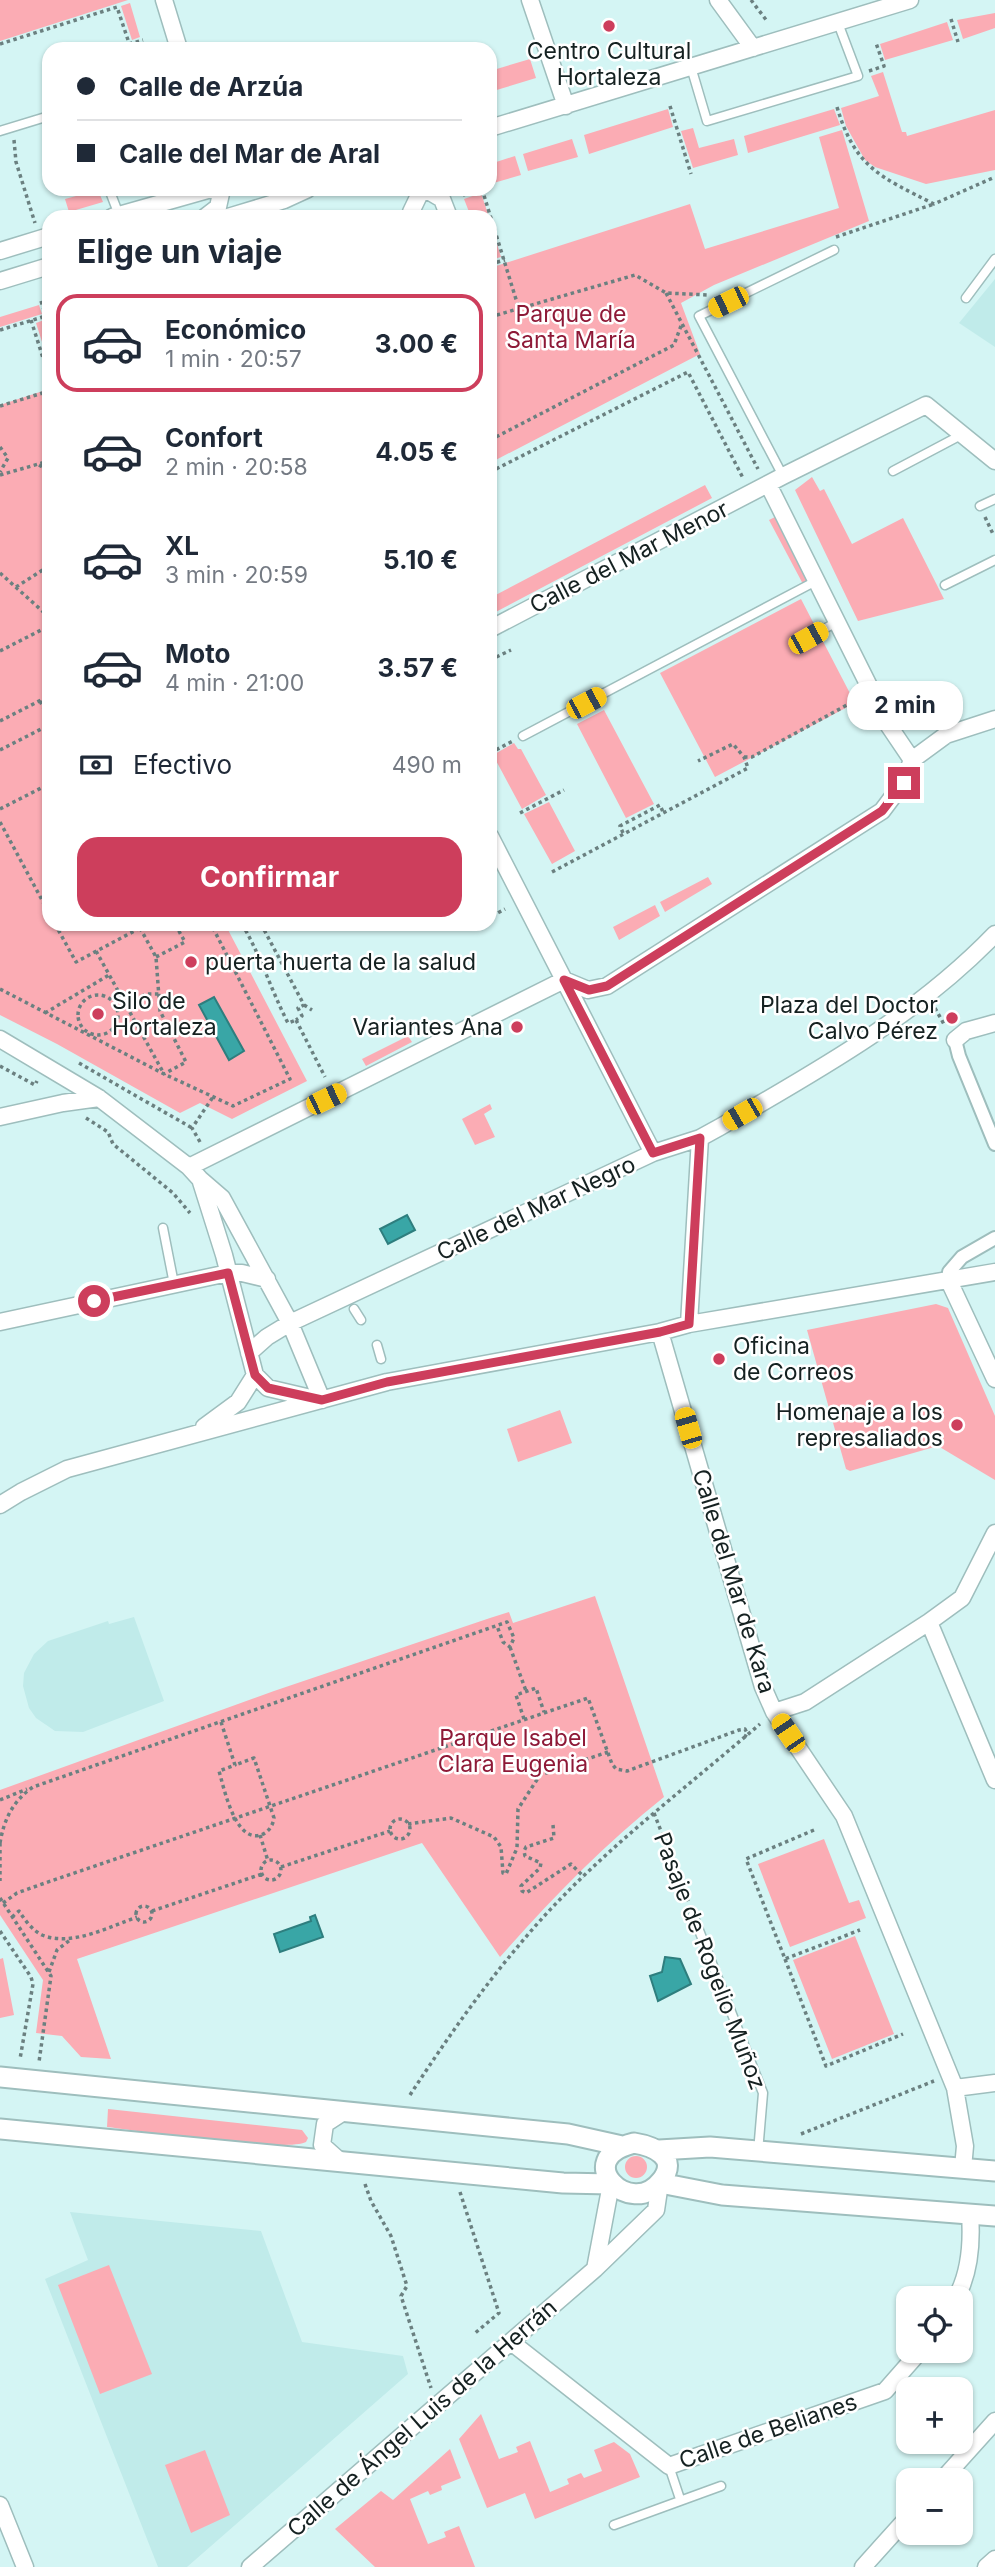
<!DOCTYPE html>
<html lang="es">
<head>
<meta charset="utf-8">
<style>
	:root { --surface:#fff; --page:#f2f2f3; --text:#1f2937; --muted:#747a83; --line:#e0e1e3; --accent:#cd3e5c }
	body { margin:0; font-family:Inter,sans-serif; background:var(--page); color:var(--text); height:100vh; display:flex; flex-direction:column; font-size:26px; white-space:nowrap }
	* { box-sizing:border-box; margin:0 }
	p { font-size:23px; color:var(--muted) }
	.icon { flex:none; width:38px; height:38px; fill:none; stroke:currentColor; stroke-width:2; stroke-linecap:round; stroke-linejoin:round }
	.map { position:relative; flex:1; overflow:hidden }
	.sheet { position:absolute; left:42px; top:210px; width:455px; height:721px; display:flex; flex-direction:column; background:var(--surface); border-radius:21px; box-shadow:0 2px 5px #0004 }
	.sheet>* { flex:none }
	.hud { position:absolute; left:42px; top:42px; width:455px; height:154px; border-radius:21px; box-shadow:0 2px 5px #0004; display:grid; align-content:center; height:154px; padding:0 35px; background:var(--surface) }
	.controls { position:absolute; left:896px; top:2286px; display:grid; gap:14px }
	.controls a { display:grid; place-items:center; width:77px; height:77px; border-radius:14px; background:var(--surface); box-shadow:0 2px 5px #0004; font-size:35px }
	.end { position:absolute; width:32px; height:32px; margin:-16px; border:9px solid #cd3e5c; background:#fff; box-shadow:0 0 0 4px #fff }
	.from { border-radius:50% }
	.bubble { position:absolute; height:49px; border-radius:21px; background:var(--surface); box-shadow:0 2px 5px #0004; font-size:23px; font-weight:700; line-height:49px; text-align:center }
	.car { position:absolute; width:21px; height:42px; margin:-21px -10px; border-radius:9px; box-shadow:0 0 5px 2px #0007; background:linear-gradient(#f5c518 24%,#345 0 40%,#f5c518 0 76%,#345 0 86%,#f5c518 0) }
	.hud b { display:flex; align-items:center; gap:24px; height:66px; font-size:26px }
	.hud b+b { border-top:2px solid var(--line) }
	.hud i { width:18px; height:18px; background:var(--text) }
	ul { padding:0; list-style:none }
	li { display:flex; align-items:center; gap:21px; height:98px; margin:0 14px 10px; padding:0 21px; border:4px solid transparent; border-radius:21px }
	li div { flex:1 }
	li b { display:block; font-size:26px }
	li em { font-style:normal; font-weight:700 }
	li.on { border-color:var(--accent) }
	li>.icon { width:63px; height:63px; stroke-width:1.5 }
	h2 { padding:0 35px; font-size:32px; line-height:84px }
	.pay { display:flex; align-items:center; gap:18px; height:77px; padding:0 35px; font-size:26px }
	.pay p { margin-inline-start:auto }
	.cta { display:flex; gap:14px; margin-top:auto; padding:14px 35px }
	.cta a { flex:1; height:80px; border-radius:21px; background:var(--accent); color:#fff; font-size:28px; font-weight:700; line-height:80px; text-align:center }
	.map>svg:first-child { display:block }
	.built { fill:#c0ebea }
	.green { fill:#fbacb4 }
	.water { fill:#39a6a6; stroke:#2e7e7e; stroke-width:2 }
	.lines { fill:none; stroke-linecap:round; stroke-linejoin:round }
	.service-casing { stroke:#9ebebd; stroke-width:11 }
	.pedestrian-casing { stroke:#9ebebd; stroke-width:16 }
	.minor-casing { stroke:#9ebebd; stroke-width:19 }
	.tertiary-casing { stroke:#9ebebd; stroke-width:23 }
	.path { stroke:#6b8080; stroke-width:3.5; stroke-dasharray:3.5 3.5; stroke-linecap:butt }
	.service { stroke:#fff; stroke-width:8 }
	.pedestrian { stroke:#fff; stroke-width:12 }
	.minor { stroke:#fff; stroke-width:16 }
	.tertiary { stroke:#fff; stroke-width:19 }
	.route { stroke:#cd3e5c; stroke-width:9 }
	.poi-dot { fill:#cd3e5c; stroke:#fff; stroke-width:2.5 }
	.labels { text-anchor:middle; dominant-baseline:central; stroke-width:5; stroke-linejoin:round; paint-order:stroke }
	.poi-label { font-size:23px; fill:#152121; stroke:#fff; text-anchor:start }
	.park-label { font-size:23px; fill:#8e1937; stroke:#fff }
	.street-label { font-size:23px; fill:#152121; stroke:#fff }
</style>
</head>
<body>
<div class="map">
<svg width="995" height="2567" viewBox="0 0 995 2567">
	<rect width="100%" height="100%" fill="#d4f5f4"/>
	<path class="built" d="M995,279v68l-36,-24z
		M134,1617l30,84 -81,31 -28,-1 -19,-13 -7,-10 -6,-22 1,-13 10,-19 14,-13 60,-20 1,3z
		M70,2212l191,19 41,111 101,14 5,18 -221,193h-29l-113,-288 43,-19z"/>
	<path class="green" d="M0,0h128l-128,41z
		M130,3l10,34 -8,3 -11,-34z
		M995,13v15l-32,11 -6,-19z
		M947,22l6,18 -68,20 -5,-16z
		M530,59l6,19 -46,14v-21z
		M883,72l19,60h4l1,4 88,-26v60l-69,14 -51,-17 -10,-7 -19,-34 -5,-18 38,-12 -8,-20z
		M668,109l5,18 -84,27 -5,-19z
		M834,109l6,16 -92,28 -4,-17z
		M693,128l6,20 35,-9 4,16 -45,13 -12,-37z
		M842,130l27,91 -155,64 -33,18 19,51 -210,109v-195l200,-64 15,45 134,-41 -20,-71z
		M572,139l6,18 -50,14 -5,-17z
		M515,156l6,19 -31,9v-20z
		M98,190l5,12 -34,10 -4,-13z
		M481,193l8,24h-18l-7,-18z
		M490,221l11,36 -11,3z
		M39,305l3,9 -42,13v-10z
		M44,320l5,16v28l-13,-41z
		M49,389v535h176l82,157 -75,38 -32,-16 -20,10 -123,-69 -57,-29v-610z
		M812,477l8,14 4,-2 28,55 51,-26 41,81 -86,22 -63,-131z
		M705,485l7,13 -222,117v-17z
		M777,516l34,66 -7,4 -35,-66z
		M801,599l54,104 -140,74 -55,-104z
		M926,703l7,22c-14,5 -25,-1 -31,-13z
		M604,710l50,94 -28,14 -49,-94z
		M514,743l4,6h3l25,46 -24,14 -29,-54z
		M549,802l26,49 -23,13 -28,-50z
		M708,877l4,7 -47,28 -5,-10z
		M655,905l5,11 -41,24 -6,-13z
		M408,1036l4,6 -46,24 -4,-7z
		M490,1104l2,5 -8,5 11,23 -20,8 -13,-26z
		M936,1304l12,4 47,108v64l-57,-34 -88,25 -4,-2 -39,-139z
		M560,1410l12,33 -54,19 -11,-33z
		M595,1596l69,201c-60,48 -113,102 -164,160l-78,-114 -345,116 34,100 -30,-2 -19,-21 -26,-3 7,-53 -43,-65v-125l274,-99 216,-73 19,-6 4,11z
		M824,1839l25,64 10,-3 7,18 -76,29 -32,-83z
		M855,1936l39,98 -62,25 -39,-99z
		M3,1958l11,57 -14,3v-59z
		M108,2109l194,21 6,8 -2,4c-24,11 -164,-11 -199,-15z
		M625 2167a11 11 0 1 1 22 0a11 11 0 1 1-22 0Z
		M109,2265l43,109 -52,20 -42,-109z
		M481,2414l18,45 19,-7 -2,-5 14,-6 20,51 19,-8 -2,-5 14,-6 3,5 18,-7 -8,-21 20,-8 16,12 10,23 -105,42 -10,-26 -38,15 -28,-69z
		M450,2449l11,29 -20,8 1,4 -12,5 -2,-4 -18,8 18,45 18,-7 -2,-5 15,-6 16,41h-100l-40,-38 46,-38 12,9z
		M205,2450l25,65 -39,18 -26,-68z"/>
	<path class="water" d="M214,997l30,54 -15,9 -30,-55z
		M407,1215l8,15 -27,14 -8,-15z
		M315,1915l8,22 -43,15 -6,-18 37,-13 -1,-4z
		M665,1957l15,2 11,25 -33,17 -8,-25 12,-4z"/>
	<g class="lines">
		<defs>
			<path id="service" d="M691,67l16,54 151,-45 -20,-53
				M0,131l49,-15
				M109,189l10,26
				M966,298l29,-39
				M893,471l70,-37
				M783,476l-84,-160 135,-66
				M980,506l15,-7
				M945,585l50,-25
				M809,637l28,-15
				M523,736l293,-155
				M163,1228l11,56
				M354,1309l7,11
				M377,1345l4,14
				M693,1915l70,178 -5,59
				M669,2466l11,33
				M614,2525l107,-39"/>
			<path id="pedestrian" d="M955,1040l4,16 36,88
				M949,1281v-9l13,-15 33,-19"/>
			<path id="minor" d="M164,0l15,49
				M530,0l36,106
				M718,0l35,48
				M490,128l420,-128
				M425,189l17,10 7,18
				M112,217l99,-28
				M205,217l13,-10 4,-18
				M228,217l56,-17 24,-11
				M413,217l-2,-5 11,-23
				M0,251l49,-15
				M0,281l49,-15
				M768,484l121,242 23,34
				M490,629l293,-153 143,-71 69,56
				M490,836l163,317
				M0,1039l99,59 90,69 11,12 22,19 68,125 32,77
				M955,1040l11,-9 29,-8
				M0,1117l63,-14 36,-5
				M189,1167l375,-187 24,10 19,-4 275,-175 21,-28 9,-23 34,-25 49,-16
				M201,1182l23,73 31,120 13,13 47,11
				M949,1281l46,98
				M0,1322l228,-49h14l25,6
				M689,1324l11,-186
				M660,1332l103,355 11,25 70,104 111,272 10,58 -2,22
				M249,1353l18,-16 23,-14 363,-170 47,-15 20,-11c97,-56 196,-111 275,-193
				M204,1427l34,-25 17,-27
				M0,1505l21,-13 46,-23 320,-87 273,-50 29,-8 306,-52
				M929,1622l66,158
				M774,1712l31,-10 124,-80 33,-24 33,-65
				M955,2088l40,-5
				M340,2161l-18,-16 3,-21 20,-13
				M595,2269l16,-85
				M956,2298c14,-25 16,-56 14,-84
				M511,2342l158,124 216,-75 36,-41
				M942,2480l53,-59
				M0,2505l25,62
				M250,2567l345,-298 61,-59 4,-27
				M863,2567l45,-50
				M986,2567l9,-8"/>
			<path id="tertiary" d="M0,2077l568,57 54,12
				M0,2129l563,54 48,1
				M634,2143c19,3 46,14 27,38 -30,39 -92,-22 -27,-38z
				M659,2150l51,-3 285,24
				M660,2183l62,12 273,21"/>
		</defs>
		<use href="#service" class="service-casing"/>
		<use href="#pedestrian" class="pedestrian-casing"/>
		<use href="#minor" class="minor-casing"/>
		<use href="#tertiary" class="tertiary-casing"/>
		<path class="path" d="M751,0l16,21
			M951,19l7,23
			M0,44l117,-37 14,42
			M129,44l14,-4
			M869,71l15,-5 -8,-23
			M670,106l21,68
			M837,107c18,61 44,70 97,97l61,-27
			M14,140l2,22 19,61
			M482,189l37,120
			M463,195l19,-6
			M836,237l98,-33
			M490,264l15,-4
			M666,293l92,176
			M41,301l8,23
			M490,317l145,-42 31,18 42,2
			M31,320l18,57
			M0,330l46,-14
			M0,406l49,-15
			M490,440l184,-95 8,-22
			M0,447l8,11 -8,14
			M39,465l10,6
			M490,472l198,-100 55,106
			M0,475l49,-14
			M985,517l8,17
			M0,573l49,44
			M16,587l33,-21
			M0,651l49,-25
			M490,660l21,-10
			M40,701l9,17
			M0,721l49,-25
			M0,750l49,-25
			M490,753l23,-12
			M744,757h8l104,-57
			M0,809l49,-25
			M520,813l44,-23
			M0,822l49,91
			M623,833l-3,-7 40,-21 3,7
			M552,872l196,-104 -4,-11 -11,-13 -35,17
			M492,916l13,-7
			M55,924l21,38 64,-34 -3,-4
			M242,924c19,32 29,66 46,99l8,-3
			M261,924l43,81 -6,3 4,8 -6,4
			M140,928l16,29 4,54 26,51 -22,12
			M96,951l67,121
			M156,957l29,-15 -10,-18
			M0,989l164,85 69,32 57,-27 -79,-155
			M78 1015a20 20 0 1 1 40 0a20 20 0 1 1-40 0Z
			M304,1005l8,5
			M935,1008l10,18
			M117,1010l29,-16h13
			M45,1013l64,-38
			M296,1020l29,57
			M79,1063l113,65
			M0,1066l35,19 2,-4
			M86,1118l22,14 5,12 60,49 17,20
			M200,1142l-8,-14 21,-31
			M510,1647l16,44
			M524,1719l-8,-24 20,-7 8,24
			M221,1722l14,43 -16,6c5,17 16,72 42,64 8,-3 12,-10 13,-17l-20,-60 -19,7
			M0,1800l27,-11
			M654,1813l35,90
			M390 1829a10 10 0 1 1 20 0a10 10 0 1 1-20 0Z
			M408,1824l43,-6 43,19 7,10 2,26 3,1 11,-26 1,-39 22,-34 68,-23
			M553,1825l1,13 -28,9 -2,4 1,5 16,7 -1,5 -19,18 1,5 4,2 45,-29 13,13
			M814,1830l-68,29 39,100 75,-29
			M260,1835l8,26
			M0,1843c4,-24 13,-42 33,-56l474,-165 7,16 -4,9 -7,-5 -6,-16
			M0,1843v38
			M261 1870a10 10 0 1 1 20 0a10 10 0 1 1-20 0Z
			M281,1867l109,-36
			M0,1898l51,78 -12,86
			M3,1903l14,-10 28,-10 543,-185 24,66 4,5 11,2 112,-41 6,-1 2,4 -2,4
			M136 1914a8 8 0 1 1 16 0a8 8 0 1 1-16 0Z
			M152,1911l110,-37
			M12,1917l7,-6c6,9 13,19 23,24 29,12 67,-8 95,-18
			M0,1931l31,46 2,7 -13,75
			M785,1959l41,107 77,-32
			M49,1972l8,-22 13,-10
			M410,2095c34,-52 70,-104 110,-151 69,-84 158,-149 240,-220
			M801,2134l133,-53
			M365,2184l6,17 20,35 16,50 -6,10 30,92
			M460,2192l39,121 -25,21"/>
		<use href="#service" class="service"/>
		<use href="#pedestrian" class="pedestrian"/>
		<use href="#minor" class="minor"/>
		<use href="#tertiary" class="tertiary"/>
	</g>
	<g class="lines">
		<path class="route" d="M94,1301l134,-28 27,102 13,13 54,12 65,-18 273,-50 29,-8 11,-186 -47,15 -89,-173 25,10 18,-4 275,-175 22,-28"/>
	</g>
	<g class="poi-dot">
		<circle cx="609" cy="26" r="7"/>
		<circle cx="191" cy="962" r="7"/>
		<circle cx="98" cy="1014" r="7"/>
		<circle cx="952" cy="1018" r="7"/>
		<circle cx="517" cy="1027" r="7"/>
		<circle cx="719" cy="1359" r="7"/>
		<circle cx="957" cy="1425" r="7"/>
	</g>
	<g class="labels">
		<g class="poi-label">
			<text x="609" y="51" text-anchor="middle">Centro Cultural<tspan x="609" dy="26">Hortaleza</tspan></text>
			<text x="205" y="962">puerta huerta de la salud</text>
			<text x="112" y="1001">Silo de<tspan x="112" dy="26">Hortaleza</tspan></text>
			<text x="938" y="1005" text-anchor="end">Plaza del Doctor<tspan x="938" dy="26">Calvo Pérez</tspan></text>
			<text x="503" y="1027" text-anchor="end">Variantes Ana</text>
			<text x="733" y="1346">Oficina<tspan x="733" dy="26">de Correos</tspan></text>
			<text x="943" y="1412" text-anchor="end">Homenaje a los<tspan x="943" dy="26">represaliados</tspan></text>
		</g>
		<g class="park-label">
			<text x="571" y="314">Parque de<tspan x="571" dy="26">Santa María</tspan></text>
			<text x="513" y="1738">Parque Isabel<tspan x="513" dy="26">Clara Eugenia</tspan></text>
		</g>
		<g class="street-label">
			<text transform="translate(629 557) rotate(-27)">Calle del Mar Menor</text>
			<text transform="translate(536 1208) rotate(-25)">Calle del Mar Negro</text>
			<text transform="translate(734 1581) rotate(73)">Calle del Mar de Kara</text>
			<text transform="translate(710 1961) rotate(69)">Pasaje de Rogelio Muñoz</text>
			<text transform="translate(422 2418) rotate(-41)">Calle de Ángel Luis de la Herrán</text>
			<text transform="translate(768 2431) rotate(-19)">Calle de Belianes</text>
		</g>
	</g>
</svg>
<div class="controls">
<a><svg class="icon" aria-label="locate" viewBox="0 0 24 24"><circle cx="12" cy="12" r="6"/><path d="M12 2v4M12 18v4M2 12h4M18 12h4"/></svg></a>
<a>+</a>
<a>−</a>
</div>
<i class="end from" style="left:94px;top:1301px"></i>
<i class="end" style="left:904px;top:783px"></i>
<div class="bubble" style="left:847px;top:681px;width:116px">2 min</div>
<i class="car" style="left:728px;top:302px;rotate:244deg"></i>
<i class="car" style="left:808px;top:638px;rotate:61deg"></i>
<i class="car" style="left:586px;top:703px;rotate:62deg"></i>
<i class="car" style="left:326px;top:1099px;rotate:64deg"></i>
<i class="car" style="left:742px;top:1114px;rotate:240deg"></i>
<i class="car" style="left:688px;top:1428px;rotate:344deg"></i>
<i class="car" style="left:788px;top:1733px;rotate:326deg"></i>
<div class="hud">
<b><i class="from"></i>Calle de Arzúa</b>
<b><i></i>Calle del Mar de Aral</b>
</div>
<section class="sheet">
<h2>Elige un viaje</h2>
<ul>
<li class="on"><svg class="icon" aria-label="car" viewBox="0 0 24 24"><path d="M5 17H2v-5l4-1 3-4h7l3 4 3 1v5h-3M9 17h6M6 11h13"/><circle cx="7" cy="17" r="2"/><circle cx="17" cy="17" r="2"/></svg><div><b>Económico</b><p>1 min · 20:57</p></div><em>3.00 €</em></li>
<li><svg class="icon" aria-label="car" viewBox="0 0 24 24"><path d="M5 17H2v-5l4-1 3-4h7l3 4 3 1v5h-3M9 17h6M6 11h13"/><circle cx="7" cy="17" r="2"/><circle cx="17" cy="17" r="2"/></svg><div><b>Confort</b><p>2 min · 20:58</p></div><em>4.05 €</em></li>
<li><svg class="icon" aria-label="car" viewBox="0 0 24 24"><path d="M5 17H2v-5l4-1 3-4h7l3 4 3 1v5h-3M9 17h6M6 11h13"/><circle cx="7" cy="17" r="2"/><circle cx="17" cy="17" r="2"/></svg><div><b>XL</b><p>3 min · 20:59</p></div><em>5.10 €</em></li>
<li><svg class="icon" aria-label="car" viewBox="0 0 24 24"><path d="M5 17H2v-5l4-1 3-4h7l3 4 3 1v5h-3M9 17h6M6 11h13"/><circle cx="7" cy="17" r="2"/><circle cx="17" cy="17" r="2"/></svg><div><b>Moto</b><p>4 min · 21:00</p></div><em>3.57 €</em></li>
</ul>
<div class="pay"><svg class="icon" aria-label="cash" viewBox="0 0 24 24"><path d="M3 7h18v10H3z"/><circle cx="12" cy="12" r="2"/></svg>Efectivo<p>490 m</p></div>
<div class="cta"><a>Confirmar</a></div>
</section>
</div>
</body>
</html>
